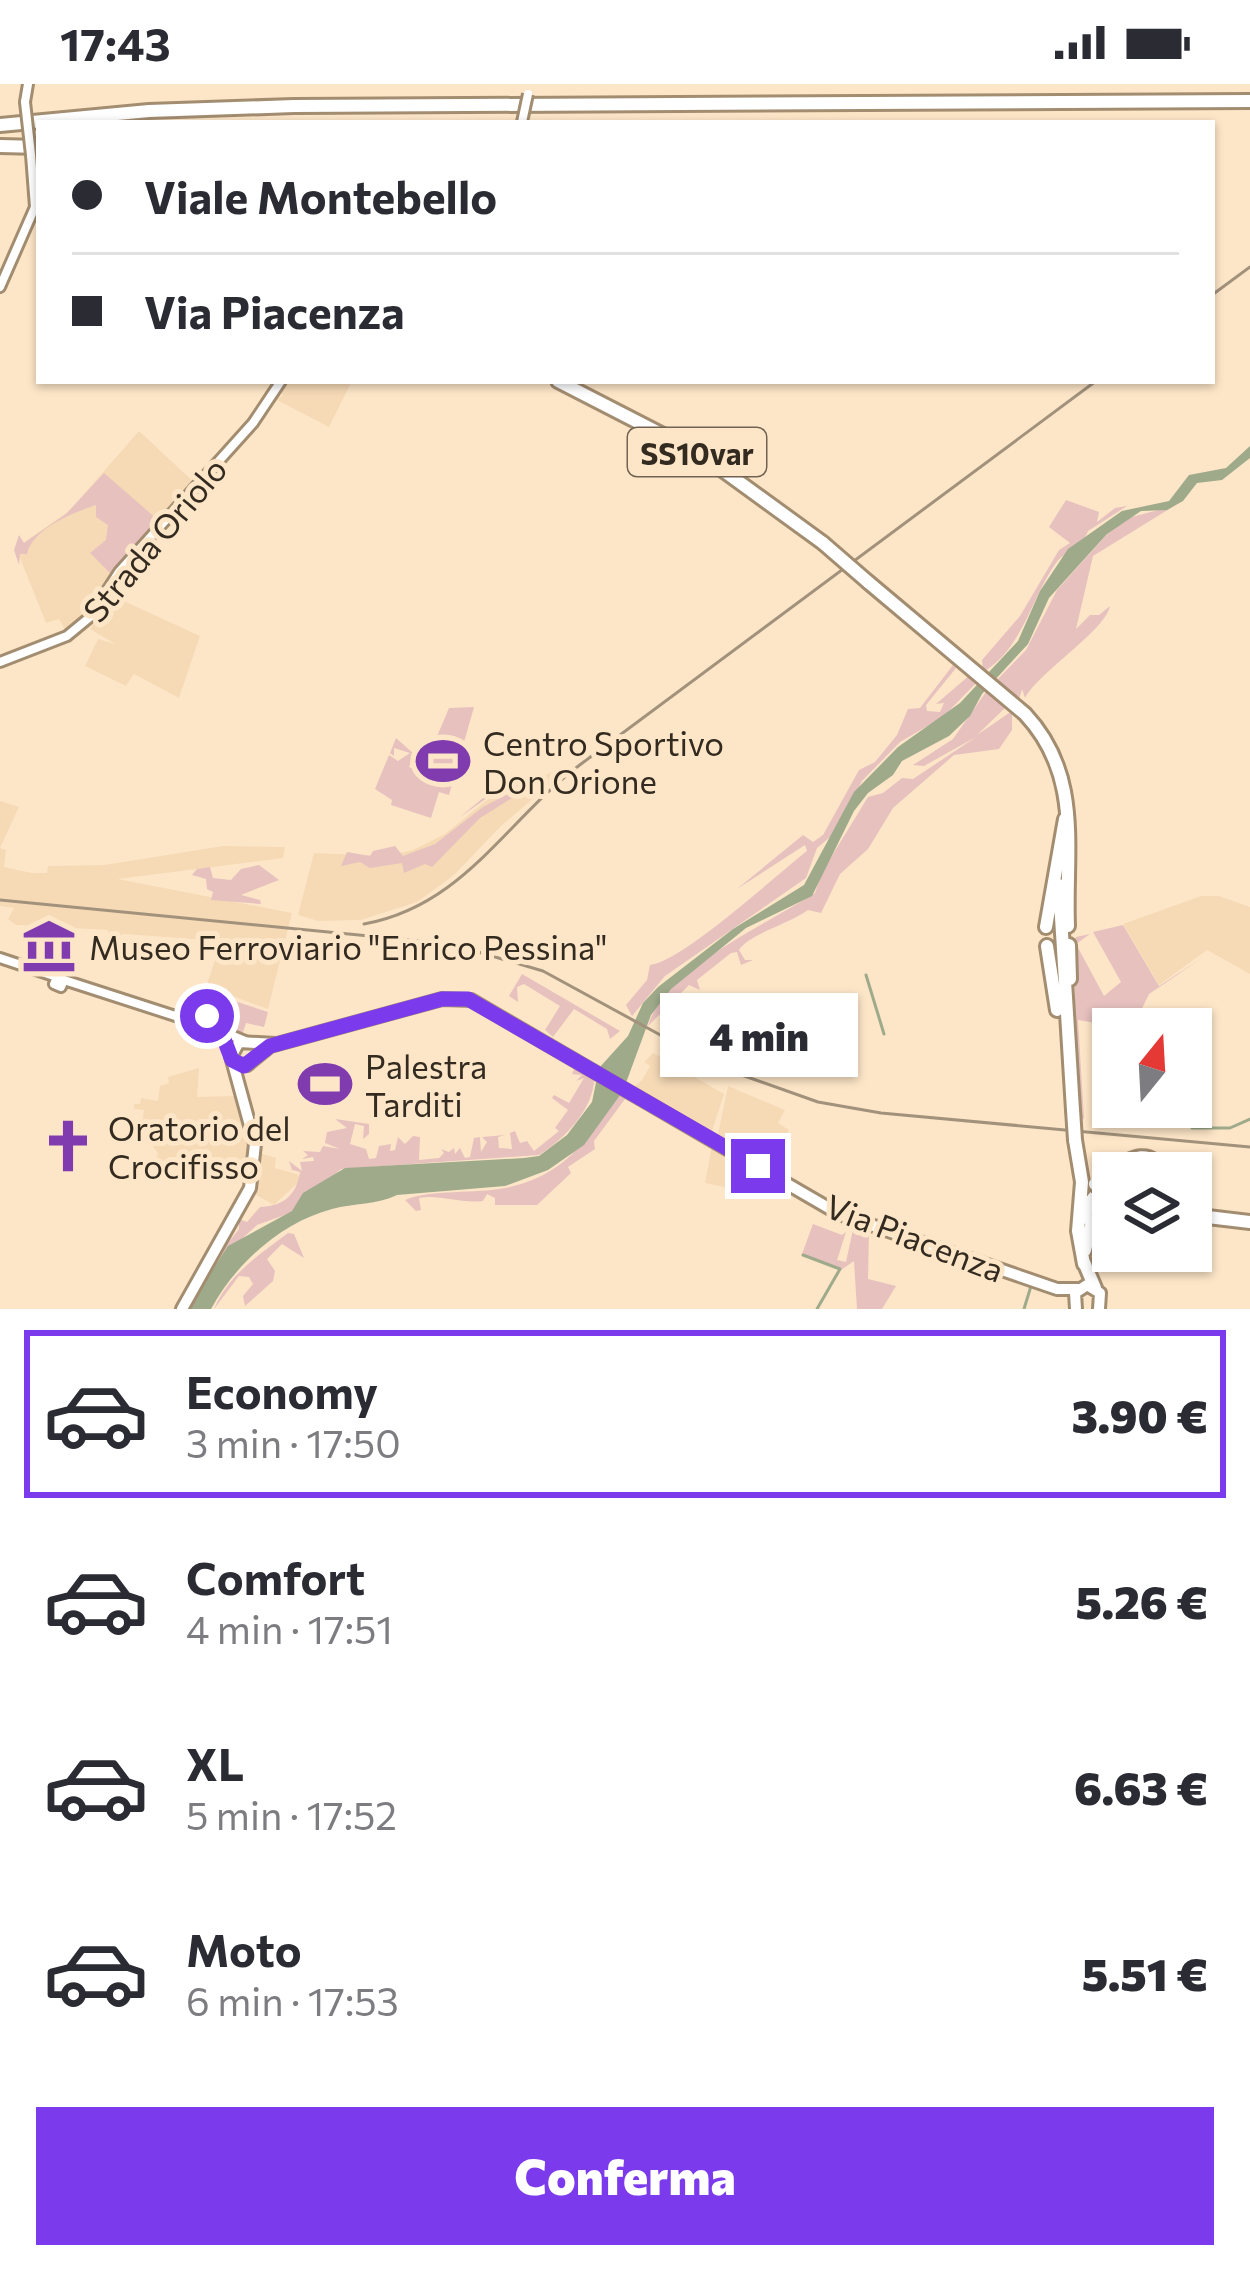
<!DOCTYPE html>
<html lang="it">
<head>
<meta charset="utf-8">
<style>
	:root { --surface:#fff; --page:#f7f7f7; --text:#2b2b33; --muted:#7c7c81; --line:#e1e1e2; --accent:#7c3aed }
	body { margin:0; font-family:Commissioner,sans-serif; background:var(--page); color:var(--text); height:100vh; display:flex; flex-direction:column; font-size:45px; white-space:nowrap }
	* { box-sizing:border-box; margin:0 }
	p { font-size:39px; color:var(--muted) }
	.icon { flex:none; width:66px; height:66px; fill:none; stroke:currentColor; stroke-width:2; stroke-linecap:round; stroke-linejoin:round }
	.map { position:relative; height:1225px; overflow:hidden }
	.details { display:flex; flex-direction:column; background:var(--surface); flex:1 }
	.details>* { flex:none }
	.hud { position:absolute; left:36px; top:36px; width:1179px; height:264px; border-radius:0px; box-shadow:0 3px 9px #0004; display:grid; align-content:center; height:264px; padding:0 36px; background:var(--surface) }
	.needle { width:78px; rotate:18deg }
	.buttons { position:absolute; left:1092px; top:924px; display:grid; gap:24px }
	.buttons a { display:grid; place-items:center; width:120px; height:120px; border-radius:0px; background:var(--surface); box-shadow:0 3px 9px #0004; font-size:60px }
	.end { position:absolute; width:54px; height:54px; margin:-27px; border:15px solid #7c3aed; background:#fff; box-shadow:0 0 0 6px #fff }
	.from { border-radius:50% }
	.bubble { position:absolute; height:84px; border-radius:0px; background:var(--surface); box-shadow:0 3px 9px #0004; font-size:39px; font-weight:800; line-height:84px; text-align:center }
	.hud b { display:flex; align-items:center; gap:42px; height:114px; font-size:45px }
	.hud b+b { border-top:3px solid var(--line) }
	.hud i { width:30px; height:30px; background:var(--text) }
	ul { padding:21px 0 0; list-style:none }
	li { display:flex; align-items:center; gap:36px; height:168px; margin:0 24px 18px; padding:0 12px; border:6px solid transparent; border-radius:0px }
	li div { flex:1 }
	li b { display:block; font-size:45px }
	li em { font-style:normal; font-weight:800 }
	li.selected { border-color:var(--accent) }
	li>.icon { width:108px; height:108px; stroke-width:1.5 }
	.cta { display:flex; gap:24px; margin-top:auto; padding:24px 36px }
	.cta a { flex:1; height:138px; border-radius:0px; background:var(--accent); color:#fff; font-size:48px; font-weight:800; line-height:138px; text-align:center }
	.status { display:flex; justify-content:space-between; align-items:center; height:84px; padding:0 60px; background:var(--surface); direction:ltr }
	.status svg { height:33px; fill:currentColor }
	.map>svg:first-child { display:block }
	.built { fill:#f6dab6 }
	.green { fill:#e6c1be }
	.water { fill:#9eaa8a }
	.lines { fill:none; stroke-linecap:round; stroke-linejoin:round }
	.stream { stroke:#9eaa8a; stroke-width:3 }
	.minor-casing { stroke:#a38d71; stroke-width:14 }
	.major-casing { stroke:#a38d71; stroke-width:16 }
	.highway-casing { stroke:#a38d71; stroke-width:18 }
	.minor { stroke:#fff; stroke-width:8 }
	.major { stroke:#fff; stroke-width:10 }
	.highway { stroke:#fff; stroke-width:12 }
	.rail { stroke:#a2927c; stroke-width:3 }
	.minor-bridge-casing { stroke:#a38d71; stroke-width:14; stroke-linecap:butt }
	.highway-bridge-casing { stroke:#a38d71; stroke-width:18; stroke-linecap:butt }
	.minor-bridge { stroke:#fff; stroke-width:8 }
	.highway-bridge { stroke:#fff; stroke-width:12 }
	.route { stroke:#7c3aed; stroke-width:15 }
	.labels { text-anchor:middle; dominant-baseline:central; stroke-width:10; stroke-linejoin:round; paint-order:stroke }
	.shield { fill:#fde6c8; stroke:#706352; stroke-width:3 }
	.shield-label { font-size:30px; font-weight:bold; fill:#342b20 }
	.street-label { font-size:33px; fill:#342b20; stroke:#fde6c8 }
	.poi-label { font-size:33px; fill:#342b20; stroke:#fde6c8; text-anchor:start }
</style>
</head>
<body>
<div class="status"><b>17:43</b><svg viewBox="0 0 49 12"><path d="M0 12V9h3v3zM5 12V6h3v6zM10 12V3h3v9zM15 12V0h3v12zM26 1h20v11H26zM47 4h2v5h-2z"/></svg></div>
<div class="map">
<svg width="1250" height="1225" viewBox="0 0 1250 1225">
	<rect width="100%" height="100%" fill="#fde6c8"/>
	<path class="built" d="M284,297h68l-23,46 -56,-29 10,-2 -4,-6z
		M139,347l57,53 -36,39 -67,88 -26,22 -8,-14 -13,4 -30,-75 53,-37z
		M113,512l87,40 -21,62 -45,-24 -8,12 -41,-20 13,-27 17,5 -25,-15z
		M568,681l1,3 -68,58 -48,50 -36,26 -56,18 -43,1 -20,-6 16,-62 73,3 26,-6 32,-16 42,-34z
		M0,717l19,6 -19,41 6,2 -2,17 28,6h15l1,-7 56,-1 119,-19 62,1 -2,11 -165,21 174,34 -24,96 -62,-22 11,-33 -3,-5 6,-8 -96,-7 -14,7 -2,-11 -92,-5 -8,-6 6,-11 -14,-2z
		M1201,812h18l31,11v67l-43,-24 -48,35 -36,-61z
		M653,969l71,41 -13,40 -80,-44 11,-10 8,-14 -6,-4z
		M199,984l-2,29 38,-1 13,53 -11,35 -14,-4 3,-15 -28,-8 -7,15 -36,-10 3,-9 -17,-21 3,-22 -10,-1v-5h6l1,-6 17,3 2,-15 9,-3 -1,-6z
		M728,1002l57,24 -7,13 11,7 -18,32 -11,-6 -4,6 -39,-23z
		M712,1062l43,22 -8,24 -42,-9z
		M260,1069l16,5 -1,10 22,6 4,6 -27,25 -23,-13z"/>
	<path class="green" d="M104,389l54,47 -45,56 -23,-23 16,-13 2,-15 -12,-8v-12c-22,7 -64,24 -69,49h-7l-1,11 -5,-15 5,-15 5,8 42,-29z
		M1066,416l33,12 -2,10 18,-14 12,-2 -39,25c-5,15 -24,21 -32,32 -25,35 -34,87 -73,109l-1,-12 38,-44 39,-66 11,-7 -21,-16z
		M1174,422l-81,50 -17,73 14,-14h9l11,-9c-5,25 -70,65 -85,92l-3,-9 -4,14 -24,-20 32,-33 31,-60 63,-70z
		M953,581l3,3 -30,37 1,6 13,1 4,-9 -8,1 35,-30 8,6 -36,37 -43,25 -38,39 -26,51 -19,16 -11,30 -141,98 -33,40 -6,-11 21,-25 3,-15c34,-5 125,-89 157,-114l-2,-6 -68,44 66,-54 10,7 10,-7 36,-65 16,-8 22,-27 11,-26 12,-1z
		M988,605l18,18 -29,28 35,-24v19l-13,19 -45,6 -61,53 -25,41 -28,25 -19,39 -13,-3c-21,15 -59,24 -69,40l6,10h8l-12,5 -4,-13 -6,1 -34,27 3,10 -11,-5 -41,41c16,-57 116,-100 167,-133l7,-21 46,-75 15,-4 19,-15 11,1 63,-42 -52,29 -11,-1 40,-26z
		M474,623l-25,88 -10,-3 -8,26 -40,-13 1,-5 -17,-11 14,-34 9,6 12,-8 -16,-5v8l-4,-3 6,-15 18,16 -5,13 13,5 27,-64z
		M534,689l1,6 9,-1 -64,40 -48,49 -7,-3 -21,9 -2,-10 -32,5 -10,-6 -19,4 6,-14 23,4 3,-5 22,-5 8,10 32,-12 48,-37 27,-14 3,-5 -26,10 -27,19 28,-23 22,-7v-5l-12,-4 20,2z
		M259,781l20,15 -38,15 19,5 1,4 -50,-4 2,-8 -6,-3 -1,-10 -14,-4 5,-6 13,-2 3,11 18,2 10,-11z
		M1123,841l36,61 46,-30 -56,38 -17,35 -54,-9 6,98 -5,6 -6,-180 3,-7 14,-3 -14,10 28,52 17,-14 -28,-50z
		M522,890l98,57 -10,8 -3,-10 -33,-20 -21,28 -8,-7 15,-24 -36,-22 -7,3 1,15 -9,-6z
		M204,907l64,21 -4,15 -18,-4 -4,12c-24,-8 -42,-16 -38,-44z
		M797,929l32,20 -21,32 -28,-16 1,-14 -6,5 -1,-12h-15l6,-7 17,7 1,5z
		M575,983l19,8c2,33 -30,64 -55,80l-198,14 -51,44 -33,12 -52,47 34,-43v-10l8,3 13,-15c22,-1 36,-10 40,-35l-23,-6 15,4 -3,-9 13,10 -2,-9 14,-1 -1,-4 -11,2 6,-4 -5,-4 17,1 3,-6 17,3 -15,-6 2,-11 20,-4 -12,-9 34,5v10l-6,5 1,-13 -9,-2 -5,20 16,5 3,10 7,-1 3,-12 12,-2 -1,7 5,-1 3,-13 7,7 8,-8 7,1 -1,23 20,-2 5,-5 -3,-4 8,3 5,-4 1,6 5,-6 5,10 5,-1 4,-19 6,-1 1,15 6,-10 -5,-5 23,-2 -7,2 1,11 13,1 -2,-16 5,-2 5,12 7,-2 7,10 25,-20 -4,-3 13,-18 -16,-12 2,-3 15,8 15,-25 -8,3 6,-6 -10,-1z
		M612,1002l-2,10 7,-6 12,4 83,51 -87,-46 -31,42 1,8 -27,18 3,6 -34,32h-42v-7l-8,-4 -4,7c-23,3 -44,-7 -64,-3l2,12 -5,1 -11,-11c26,-11 70,-6 100,-12 87,-17 98,-90 107,-102z
		M813,1140l29,11 4,-3 -9,28 9,2 8,-37 15,5 -1,49 28,7 -14,23h-25l-3,-48 -13,9 -39,-16z
		M288,1149l6,1 10,24 -22,-14 -15,15 8,12 -2,10 -28,25 -2,-10 10,-12 -4,-7 -10,-1 -25,33c15,-35 45,-54 74,-76z"/>
	<path class="water" d="M1250,362v12l-28,22 -25,3 -14,18 -16,9 -26,1 -34,23 -58,64 -21,46 -46,50 -12,22 -21,20 -47,25 -9,14 -25,18 -14,18 -42,85 -66,32 -75,61 -20,26 -28,76 -39,54 -36,25 -43,16 -108,9c-20,10 -43,8 -65,14 -50,13 -97,55 -121,100h-24l41,-63 64,-35 11,-18 42,-25 179,-10 15,-2 28,-21 25,-33 7,-34 29,-32 15,-33 15,-16 75,-58 71,-44 50,-93 44,-45 62,-44 58,-62 22,-50 28,-42 54,-38 47,-10 20,-26 37,-7z"/>
	<g class="lines">
		<path class="stream" d="M866,891l18,59
			M1192,1044h38l20,-9
			M803,1171l37,14 -23,40
			M1024,1225l7,-23"/>
		<defs>
			<path id="minor" d="M25,18l3,-18
				M0,203l35,-80 -4,-52
				M0,578l67,-26 23,-19 29,-45 134,-149 28,-42
				M0,874l57,19 -3,7 7,3 3,-7 -7,-3
				M64,896l136,44
				M206,931v8h-7v-7z
				M208,935l6,9 31,13"/>
			<path id="major" d="M276,960l-37,-2 -8,15 5,7 11,1 23,-19 172,-47 29,1 368,214 218,75h21
				M182,1225l68,-121 5,-44 -23,-84
				M1076,1225l-1,-16 12,-8 13,8 -1,16"/>
			<path id="highway" d="M0,41l149,-14 145,-5 956,-5
				M0,62l39,1
				M558,297l144,74 121,88
				M868,498l157,132c58,62 40,135 43,212
				M1059,801l14,225
				M1046,843l19,-108
				M1069,861l1,34
				M1047,862l10,64
				M1075,1056l7,42 -4,49 6,33
				M1115,1089c16,-18 36,-24 49,0
				M1191,1131l59,7
				M1084,1134l7,-17 22,-26
				M1085,1166l7,-28 21,-13
				M1084,1178l11,26"/>
		</defs>
		<use href="#minor" class="minor-casing"/>
		<use href="#major" class="major-casing"/>
		<use href="#highway" class="highway-casing"/>
		<use href="#minor" class="minor"/>
		<use href="#major" class="major"/>
		<use href="#highway" class="highway"/>
		<path class="rail" d="M1212,211l38,-28
			M0,816l451,44 92,27 176,96 99,35 63,11 369,34
			M364,840c100,-18 142,-104 217,-160 171,-129 344,-255 515,-383"/>
		<defs>
			<path id="minor-bridge" d="M25,18l6,53
				M522,38l6,-28"/>
			<path id="highway-bridge" d="M823,459l45,39
				M1073,1026l2,30
				M1095,1100l10,9"/>
		</defs>
		<use href="#minor-bridge" class="minor-bridge-casing"/>
		<use href="#highway-bridge" class="highway-bridge-casing"/>
		<use href="#minor-bridge" class="minor-bridge"/>
		<use href="#highway-bridge" class="highway-bridge"/>
	</g>
	<g class="lines">
		<path class="route" d="M207,932l-5,8 20,10 10,26 12,6 26,-20 172,-47h26l290,167"/>
	</g>
	<defs>
		<symbol id="stadium-bare" viewBox="-9 -9 18 18"><path d="M0-5a6.5 5 0 1 0 0 10a6.5 5 0 1 0 0-10ZM-3.5-1.8h7v3.6h-7Z" fill="#803baf" stroke="#fde6c8" stroke-width="2.5" paint-order="stroke"/></symbol>
		<symbol id="museum-bare" viewBox="-9 -9 18 18"><path d="M0-6L6-3V-2H-6V-3ZM-5-1h2V3h-2ZM-1-1h2V3h-2ZM3-1h2V3H3ZM-6 4H6V6H-6Z" fill="#803baf" stroke="#fde6c8" stroke-width="2.5" paint-order="stroke"/></symbol>
		<symbol id="church-bare" viewBox="-9 -9 18 18"><path d="M-1.2-6h2.4v3.5h3.3v2.4h-3.3V6h-2.4V-.1h-3.3v-2.4h3.3Z" fill="#803baf" stroke="#fde6c8" stroke-width="2.5" paint-order="stroke"/></symbol>
	</defs>
	<g fill-rule="evenodd">
		<use href="#stadium-bare" x="405" y="639" width="76" height="76"/>
		<use href="#museum-bare" x="11" y="824" width="76" height="76"/>
		<use href="#stadium-bare" x="287" y="962" width="76" height="76"/>
		<use href="#church-bare" x="30" y="1024" width="76" height="76"/>
	</g>
	<g class="labels">
		<rect class="shield" x="628" y="344" width="138" height="48" rx="9"/>
		<g class="shield-label">
			<text x="697" y="368">SS10var</text>
		</g>
		<g class="street-label">
			<text transform="translate(154 455) rotate(-50)">Strada Oriolo</text>
			<text transform="translate(915 1153) rotate(21)">Via Piacenza</text>
		</g>
		<g class="poi-label">
			<text x="483" y="658">Centro Sportivo<tspan x="483" dy="38">Don Orione</tspan></text>
			<text x="89" y="862">Museo Ferroviario "Enrico Pessina"</text>
			<text x="365" y="981">Palestra<tspan x="365" dy="38">Tarditi</tspan></text>
			<text x="108" y="1043">Oratorio del<tspan x="108" dy="38">Crocifisso</tspan></text>
		</g>
	</g>
</svg>
<div class="buttons">
<a><svg class="needle" viewBox="-14 -14 28 28"><path d="M0-13l5 13h-10z" fill="#e53935"/><path d="M0 13l5-13h-10z" fill="#7c7c81"/></svg></a>
<a><svg class="icon" aria-label="layers" viewBox="0 0 24 24"><path d="M12 4l9 5-9 5-9-5zM3 14l9 5 9-5"/></svg></a>
</div>
<i class="end from" style="left:207px;top:932px"></i>
<i class="end" style="left:758px;top:1082px"></i>
<div class="bubble" style="left:660px;top:909px;width:198px">4 min</div>
<div class="hud">
<b><i class="from"></i>Viale Montebello</b>
<b><i></i>Via Piacenza</b>
</div>
</div>
<section class="details">
<ul>
<li class="selected"><svg class="icon" aria-label="car" viewBox="0 0 24 24"><path d="M5 17H2v-5l4-1 3-4h7l3 4 3 1v5h-3M9 17h6M6 11h13"/><circle cx="7" cy="17" r="2"/><circle cx="17" cy="17" r="2"/></svg><div><b>Economy</b><p>3 min · 17:50</p></div><em>3.90 €</em></li>
<li><svg class="icon" aria-label="car" viewBox="0 0 24 24"><path d="M5 17H2v-5l4-1 3-4h7l3 4 3 1v5h-3M9 17h6M6 11h13"/><circle cx="7" cy="17" r="2"/><circle cx="17" cy="17" r="2"/></svg><div><b>Comfort</b><p>4 min · 17:51</p></div><em>5.26 €</em></li>
<li><svg class="icon" aria-label="car" viewBox="0 0 24 24"><path d="M5 17H2v-5l4-1 3-4h7l3 4 3 1v5h-3M9 17h6M6 11h13"/><circle cx="7" cy="17" r="2"/><circle cx="17" cy="17" r="2"/></svg><div><b>XL</b><p>5 min · 17:52</p></div><em>6.63 €</em></li>
<li><svg class="icon" aria-label="car" viewBox="0 0 24 24"><path d="M5 17H2v-5l4-1 3-4h7l3 4 3 1v5h-3M9 17h6M6 11h13"/><circle cx="7" cy="17" r="2"/><circle cx="17" cy="17" r="2"/></svg><div><b>Moto</b><p>6 min · 17:53</p></div><em>5.51 €</em></li>
</ul>
<div class="cta"><a>Conferma</a></div>
</section>
</body>
</html>
